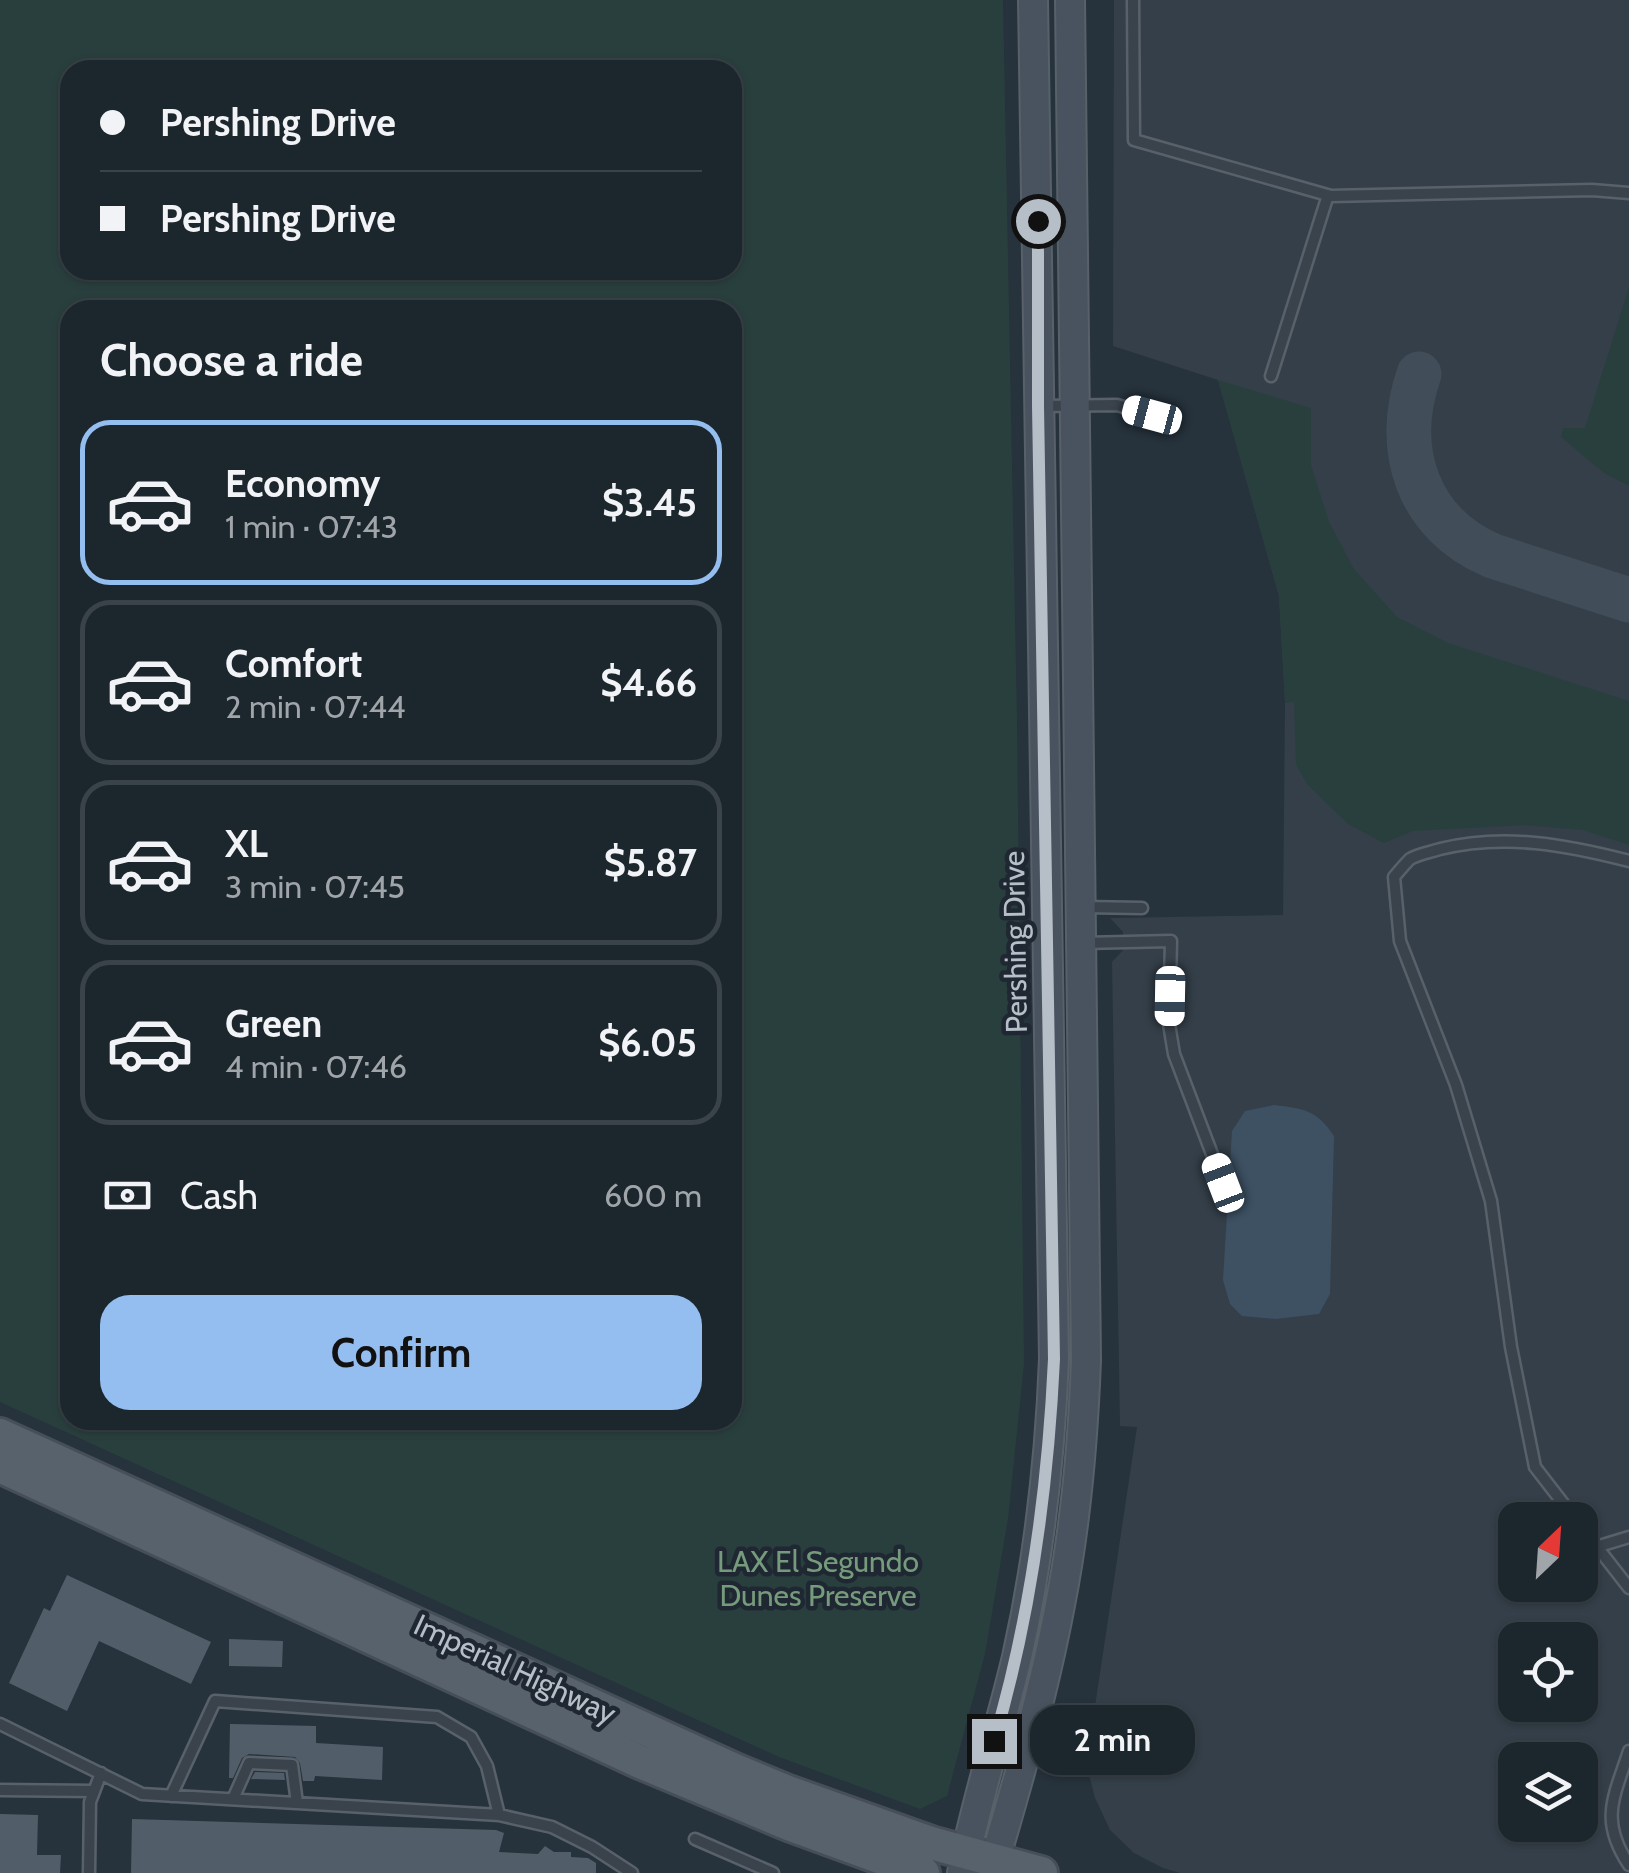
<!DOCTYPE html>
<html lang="en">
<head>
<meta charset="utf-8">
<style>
	:root { --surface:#1c262d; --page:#252e35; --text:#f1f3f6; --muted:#a0a5aa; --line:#3a4349; --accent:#94beef }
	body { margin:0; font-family:Cabin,sans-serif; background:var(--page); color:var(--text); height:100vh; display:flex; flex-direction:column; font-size:38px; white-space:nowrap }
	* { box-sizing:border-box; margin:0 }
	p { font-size:32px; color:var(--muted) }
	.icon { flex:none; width:55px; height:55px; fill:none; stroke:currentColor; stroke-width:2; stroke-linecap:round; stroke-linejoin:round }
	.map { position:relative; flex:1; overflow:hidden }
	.panel { position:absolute; left:60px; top:300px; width:682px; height:1130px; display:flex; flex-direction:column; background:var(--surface); border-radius:30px; box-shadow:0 2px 8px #0004,0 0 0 2px var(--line) }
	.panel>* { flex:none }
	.hud { position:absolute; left:60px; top:60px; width:682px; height:220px; border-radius:30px; box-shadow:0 2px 8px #0004,0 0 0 2px var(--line); display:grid; align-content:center; height:220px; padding:0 40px; background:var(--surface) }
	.needle { width:65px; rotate:25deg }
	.buttons { position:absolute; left:1498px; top:1502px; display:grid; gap:20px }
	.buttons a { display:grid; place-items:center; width:100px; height:100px; border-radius:20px; background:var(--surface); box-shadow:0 2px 8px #0004,0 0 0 2px var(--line); font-size:50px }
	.end { position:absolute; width:45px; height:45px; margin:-22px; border:12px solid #b6bec7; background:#111; box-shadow:0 0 0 5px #111 }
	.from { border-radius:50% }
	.bubble { position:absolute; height:70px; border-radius:30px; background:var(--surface); box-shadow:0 2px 8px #0004,0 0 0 2px var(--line); font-size:32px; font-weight:700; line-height:70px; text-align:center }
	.car { position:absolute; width:30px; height:60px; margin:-30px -15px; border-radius:12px; box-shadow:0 0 8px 2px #0007; background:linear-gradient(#fff 24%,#345 0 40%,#fff 0 76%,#345 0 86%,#fff 0) }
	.hud b { display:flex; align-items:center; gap:35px; height:95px; font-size:38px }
	.hud b+b { border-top:2px solid var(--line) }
	.hud i { width:25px; height:25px; background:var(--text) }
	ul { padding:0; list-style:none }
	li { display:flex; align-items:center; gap:30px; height:165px; margin:0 20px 15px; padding:0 20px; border:5px solid var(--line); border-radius:30px }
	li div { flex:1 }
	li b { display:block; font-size:38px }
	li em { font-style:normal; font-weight:700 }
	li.selected { border-color:var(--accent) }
	li>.icon { width:90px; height:90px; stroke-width:1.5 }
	h2 { padding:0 40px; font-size:45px; line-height:120px }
	.pay { display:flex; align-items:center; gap:25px; height:110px; padding:0 40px; font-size:38px }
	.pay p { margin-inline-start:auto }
	.primary-button { display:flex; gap:20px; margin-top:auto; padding:20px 40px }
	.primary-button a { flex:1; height:115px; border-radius:30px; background:var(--accent); color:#111; font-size:40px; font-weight:700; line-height:115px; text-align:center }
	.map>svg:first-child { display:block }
	.airport { fill:#343f49; fill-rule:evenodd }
	.green { fill:#293f3e; fill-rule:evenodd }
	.water { fill:#3d5163 }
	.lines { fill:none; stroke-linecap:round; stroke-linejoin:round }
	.taxiway { stroke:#414d58; stroke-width:45 }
	.building { fill:#525d6a }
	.service-casing { stroke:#58616a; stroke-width:15 }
	.secondary-casing { stroke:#58616a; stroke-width:32 }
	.primary-casing { stroke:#464f59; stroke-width:38 }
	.service { stroke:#3a434c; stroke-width:10 }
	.secondary { stroke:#48535f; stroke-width:28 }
	.primary { stroke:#58626c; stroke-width:32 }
	.route { stroke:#b6bec7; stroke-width:12 }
	.labels { text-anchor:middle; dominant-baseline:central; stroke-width:9; stroke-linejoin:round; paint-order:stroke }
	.street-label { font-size:30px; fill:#b6bec7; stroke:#1f2832 }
	.park-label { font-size:30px; fill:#769b7c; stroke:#1f2832 }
</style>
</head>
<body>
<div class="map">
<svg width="1629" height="1873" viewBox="0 0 1629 1873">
	<rect width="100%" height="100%" fill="#26323c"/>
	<path class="airport" d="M1114,0h515v1873h-449l-17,-5 -29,-15 -24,-23 -15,-32 -7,-27 1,-25 48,-319 -17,-1 -8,-464 11,-12v-18l-13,-14 173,-3 2,-212 -6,-107 -61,-216 -105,-34zM1515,1520h65v65h-65zM1515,1640h65v65h-65zM1515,1760h65v65h-65z"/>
	<path class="green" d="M0,0h1003l14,721 7,643 -16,155 -23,135 -38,142 -27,13 -141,-52 -779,-355zM70,70h662v200h-662zM70,310h662v1110h-662z
		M1629,287v199l-25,-13 -43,-36 2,-9h22z
		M1218,380l93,28v57l18,57 25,47 43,48 51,26 181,58v144l-46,-15 -58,-5 -112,6 -29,12 -36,-19 -41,-40 -11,-20 -2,-62 -9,1 -6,-107z"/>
	<path class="water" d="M1274,1105c30,4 42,4 60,31l-4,158 -11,20 -43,5 -34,-3 -12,-12 -7,-24 9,-149 13,-20z"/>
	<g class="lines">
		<path class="taxiway" d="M1419,374c-26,75 -2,150 74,182l136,44"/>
	</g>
	<path class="building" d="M67,1575l144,67 -20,42 -92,-43 -32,70 -58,-28 35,-75 6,3z
		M229,1639l54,2 -1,26 -53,-1z
		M230,1724l86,2v17l67,4 -1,33 -67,-4 -1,5h-11l-3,-18 -5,-6 -46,-3 -7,4 -9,20h-4z
		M255,1772l29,1 1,7 -34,-1z
		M0,1814l38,1 -1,40h24l-1,18h-60z
		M132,1819l364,11 8,3 -5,19 39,2 7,-8 9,6h17v5l17,1 8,5v10h-465z"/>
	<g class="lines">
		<defs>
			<path id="service" d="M1133,0l1,140 197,56 261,-6 37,3
				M1271,376l57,-181
				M1044,406l73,-1 35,10
				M1083,907l59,1
				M1084,943l87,-2 -2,83 5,30 49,129
				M1576,1520l-41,-53 -24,-120 -20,-146 -35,-116 -56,-144 -6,-64c5,-6 11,-13 16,-18 8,-5 21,-7 30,-10 64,-16 127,-4 189,12
				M1580,1525l49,63
				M1596,1547l33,-10
				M0,1724l142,70 357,21 53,12 40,20 40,26
				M1629,1751c-15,46 -30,69 0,114
				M0,1790l94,1
				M171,1796l44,-95 222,16 34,20 16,29 12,49
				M233,1799l16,-36 43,2 5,38
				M695,1839l78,34
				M89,1873l1,-71 11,-29"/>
			<path id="secondary" d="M962,1873c14,-73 38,-144 55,-216 22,-98 33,-198 37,-298l-21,-1359
				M991,1873c26,-88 52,-178 69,-268 16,-81 23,-163 26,-245l-16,-1360"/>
			<path id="primary" d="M0,1435l735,335 53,22 143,51 110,30
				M0,1466l640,296 151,63 132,48"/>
		</defs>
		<use href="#service" class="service-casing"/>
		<use href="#secondary" class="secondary-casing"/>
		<use href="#primary" class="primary-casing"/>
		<use href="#service" class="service"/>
		<use href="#secondary" class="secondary"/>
		<use href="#primary" class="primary"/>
	</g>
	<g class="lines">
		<path class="route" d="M994,1741c37,-125 54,-253 60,-382l-16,-953v-185"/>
	</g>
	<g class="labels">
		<g class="street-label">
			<text transform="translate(1015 942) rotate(-91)">Pershing Drive</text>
			<text transform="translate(515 1669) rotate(25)">Imperial Highway</text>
		</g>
		<g class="park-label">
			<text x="818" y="1561">LAX El Segundo<tspan x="818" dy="34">Dunes Preserve</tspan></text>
		</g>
	</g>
</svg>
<div class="buttons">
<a><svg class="needle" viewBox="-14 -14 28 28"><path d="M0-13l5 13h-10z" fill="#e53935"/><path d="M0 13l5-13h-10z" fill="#a0a5aa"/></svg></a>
<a><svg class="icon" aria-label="locate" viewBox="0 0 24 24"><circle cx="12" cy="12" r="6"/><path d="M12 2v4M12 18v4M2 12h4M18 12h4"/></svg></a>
<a><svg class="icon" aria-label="layers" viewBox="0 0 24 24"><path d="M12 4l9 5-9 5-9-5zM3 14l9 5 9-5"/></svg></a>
</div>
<i class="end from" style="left:1038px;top:221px"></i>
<i class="end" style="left:994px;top:1741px"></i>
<div class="bubble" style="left:1030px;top:1705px;width:165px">2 min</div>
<i class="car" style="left:1152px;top:415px;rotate:285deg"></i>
<i class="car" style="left:1170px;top:996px;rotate:181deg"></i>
<i class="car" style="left:1223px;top:1183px;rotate:339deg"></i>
<div class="hud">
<b><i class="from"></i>Pershing Drive</b>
<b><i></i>Pershing Drive</b>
</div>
<section class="panel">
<h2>Choose a ride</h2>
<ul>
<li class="selected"><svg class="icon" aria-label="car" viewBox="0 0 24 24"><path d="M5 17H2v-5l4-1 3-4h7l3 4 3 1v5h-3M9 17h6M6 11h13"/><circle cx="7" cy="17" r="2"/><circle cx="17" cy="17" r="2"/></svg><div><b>Economy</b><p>1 min · 07:43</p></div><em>$3.45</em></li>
<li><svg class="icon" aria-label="car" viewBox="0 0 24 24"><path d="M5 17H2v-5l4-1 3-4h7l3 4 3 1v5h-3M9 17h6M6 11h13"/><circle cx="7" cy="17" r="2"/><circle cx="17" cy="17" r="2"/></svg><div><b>Comfort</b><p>2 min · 07:44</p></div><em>$4.66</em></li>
<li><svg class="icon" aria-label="car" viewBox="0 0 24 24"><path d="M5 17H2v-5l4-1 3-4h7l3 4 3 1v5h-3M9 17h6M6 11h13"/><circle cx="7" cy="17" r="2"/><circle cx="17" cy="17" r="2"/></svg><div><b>XL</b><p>3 min · 07:45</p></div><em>$5.87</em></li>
<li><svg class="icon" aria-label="car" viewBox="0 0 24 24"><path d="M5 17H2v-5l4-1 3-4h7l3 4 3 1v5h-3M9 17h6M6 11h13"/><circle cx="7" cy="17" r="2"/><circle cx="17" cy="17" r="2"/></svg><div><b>Green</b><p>4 min · 07:46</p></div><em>$6.05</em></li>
</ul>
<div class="pay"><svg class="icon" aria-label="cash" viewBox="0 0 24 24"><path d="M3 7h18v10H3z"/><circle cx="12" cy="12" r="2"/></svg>Cash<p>600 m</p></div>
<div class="primary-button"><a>Confirm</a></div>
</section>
</div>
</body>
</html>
